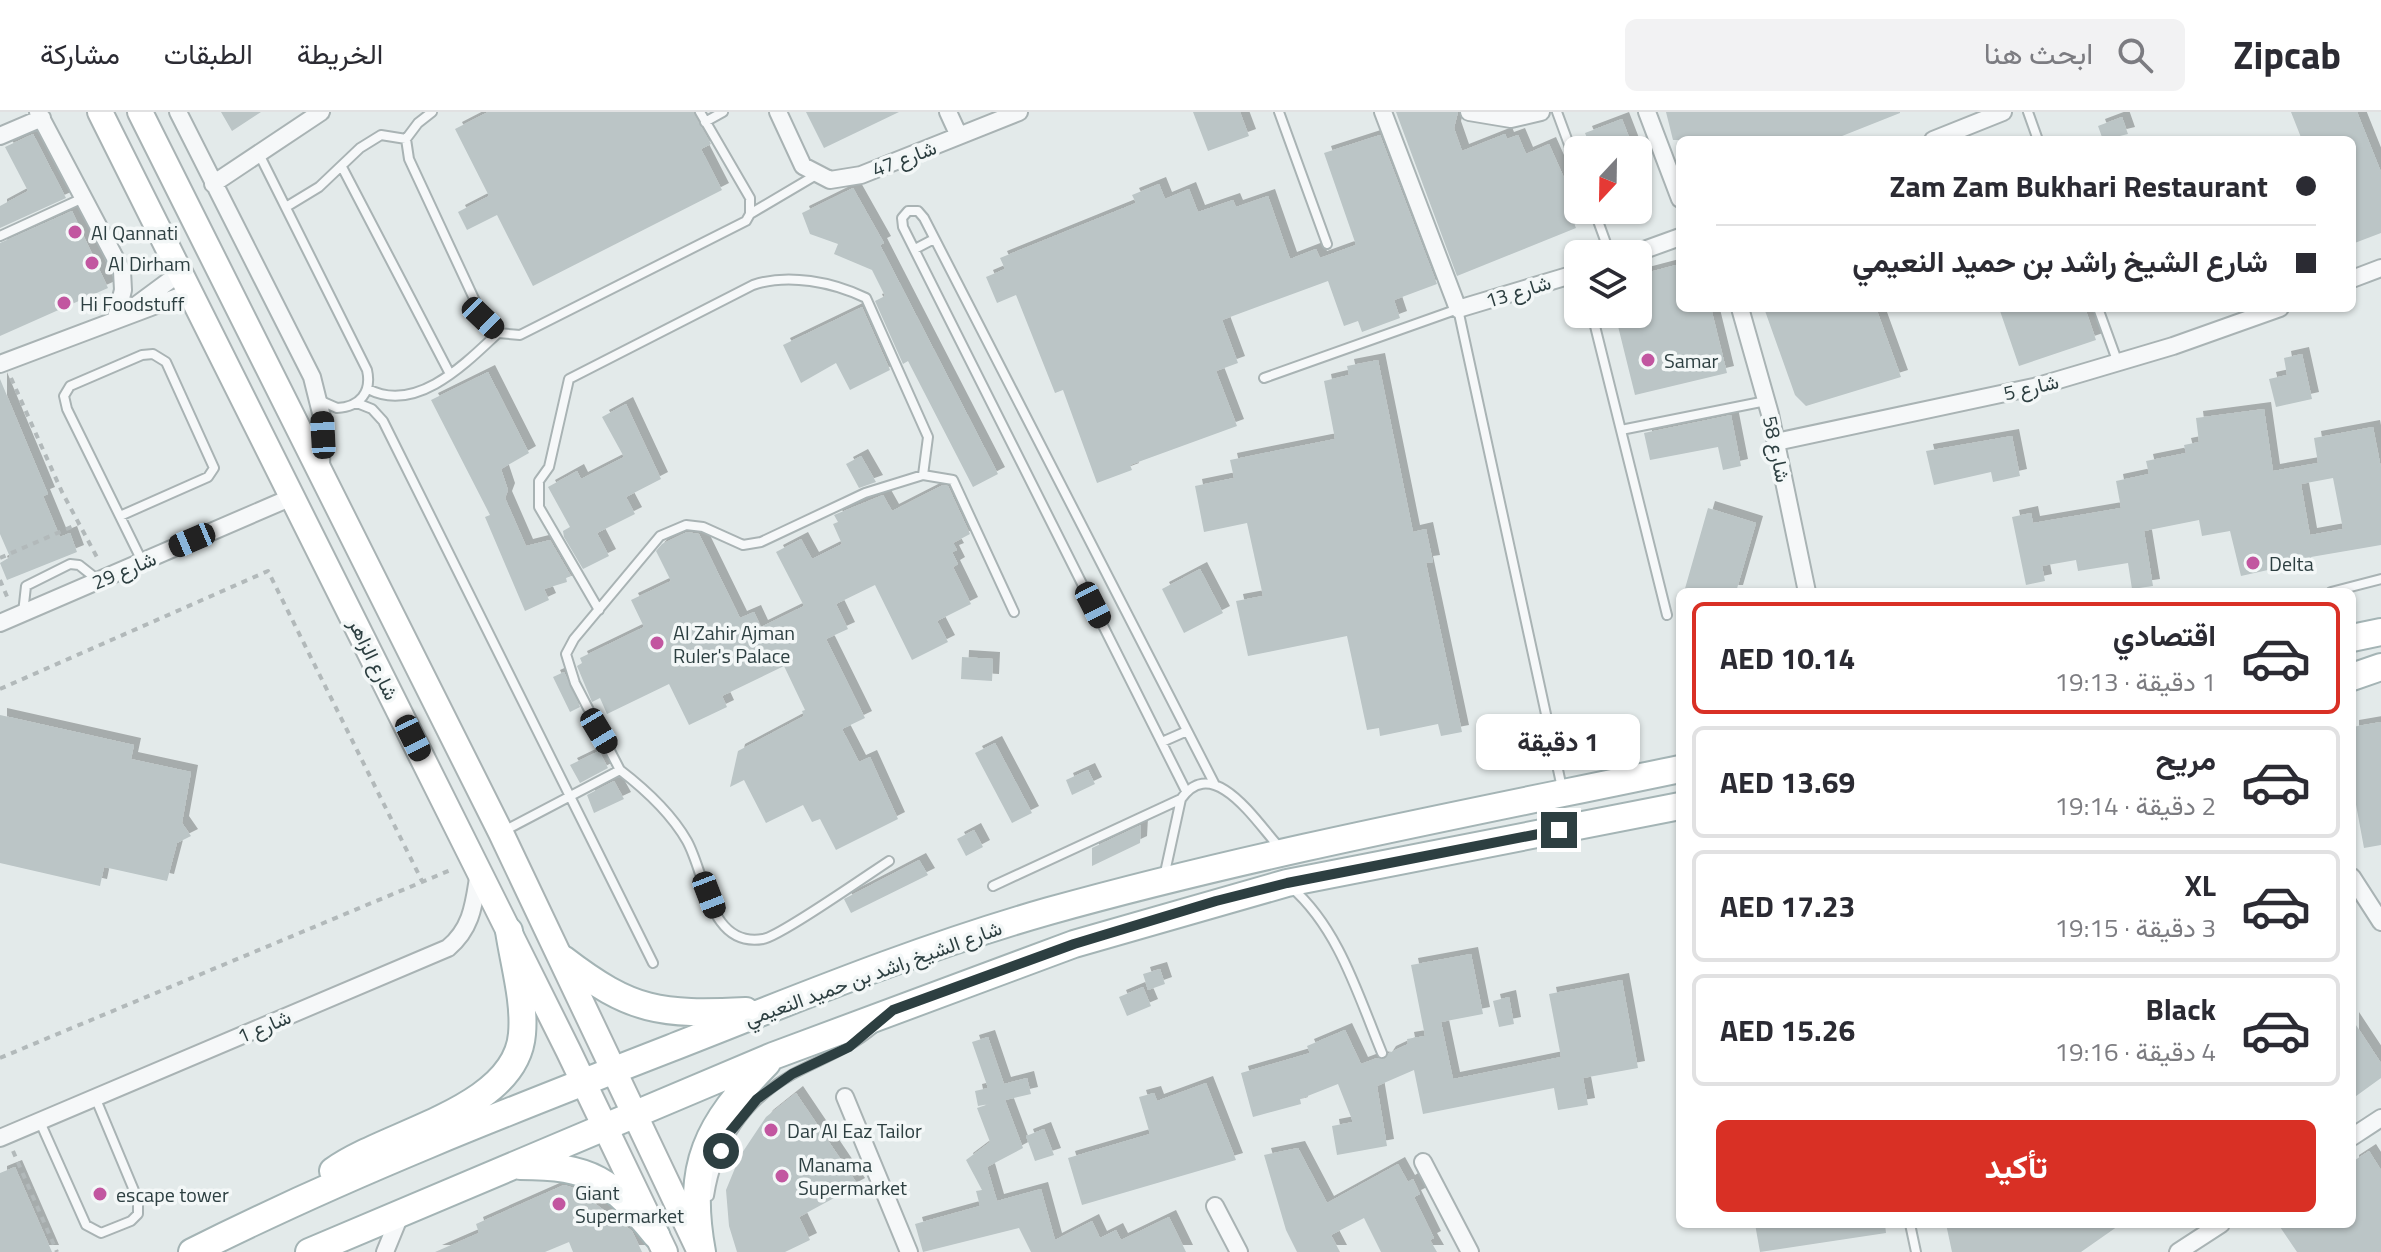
<!DOCTYPE html>
<html lang="ar">
<head>
<meta charset="utf-8">
<style>
	:root { --surface:#fff; --page:#f2f2f3; --text:#2b2b33; --muted:#7c7c81; --line:#e1e1e2; --accent:#d93025 }
	body { margin:0; font-family:"Titillium Web",Vazirmatn,sans-serif; background:var(--page); color:var(--text); direction:rtl; height:100vh; display:flex; flex-direction:column; font-size:30px; white-space:nowrap }
	* { box-sizing:border-box; margin:0 }
	p { font-size:26px; color:var(--muted) }
	.icon { flex:none; width:44px; height:44px; fill:none; stroke:currentColor; stroke-width:2; stroke-linecap:round; stroke-linejoin:round }
	.map { position:relative; flex:1; overflow:hidden; direction:ltr }
	.panel { position:absolute; left:1676px; top:476px; width:680px; height:640px; display:flex; flex-direction:column; background:var(--surface); border-radius:12px; box-shadow:0 2px 6px #0004; direction:rtl }
	.panel>* { flex:none }
	.guide { position:absolute; left:1676px; top:24px; width:680px; height:176px; border-radius:12px; box-shadow:0 2px 6px #0004; direction:rtl; display:grid; align-content:center; height:176px; padding:0 40px; background:var(--surface) }
	.needle { width:52px; rotate:202deg }
	.buttons { position:absolute; left:1564px; top:24px; display:grid; gap:16px }
	.buttons a { display:grid; place-items:center; width:88px; height:88px; border-radius:12px; background:var(--surface); box-shadow:0 2px 6px #0004; font-size:40px }
	.end { position:absolute; width:36px; height:36px; margin:-18px; border:10px solid #2d3f41; background:#fff; box-shadow:0 0 0 4px #fff }
	.from { border-radius:50% }
	.bubble { position:absolute; height:56px; border-radius:12px; background:var(--surface); box-shadow:0 2px 6px #0004; font-size:26px; font-weight:700; line-height:56px; text-align:center; direction:rtl }
	.car { position:absolute; width:24px; height:48px; margin:-24px -12px; border-radius:10px; box-shadow:0 0 6px 2px #0007; background:linear-gradient(#222 24%,#8ab4d8 0 40%,#222 0 76%,#8ab4d8 0 86%,#222 0) }
	.guide b { display:flex; align-items:center; gap:28px; height:76px; font-size:30px }
	.guide b+b { border-top:2px solid var(--line) }
	.guide i { width:20px; height:20px; background:var(--text) }
	ul { padding:14px 0 0; list-style:none }
	li { display:flex; align-items:center; gap:24px; height:112px; margin:0 16px 12px; padding:0 24px; border:4px solid var(--line); border-radius:12px }
	li div { flex:1 }
	li b { display:block; font-size:30px }
	li em { font-style:normal; font-weight:700 }
	li.on { border-color:var(--accent) }
	li>.icon { width:72px; height:72px; stroke-width:1.5 }
	.action { display:flex; gap:16px; margin-top:auto; padding:16px 40px }
	.action a { flex:1; height:92px; border-radius:12px; background:var(--accent); color:#fff; font-size:32px; font-weight:700; line-height:92px; text-align:center }
	header { display:flex; align-items:center; gap:48px; box-sizing:border-box; height:112px; padding:0 40px; background:var(--surface); border-bottom:2px solid var(--line) }
	header strong { font-size:38px }
	nav { display:flex; gap:44px; margin-inline-start:auto; font-size:28px }
	.search { width:560px; height:72px; background:var(--page); display:flex; align-items:center; gap:20px; box-sizing:border-box; padding:0 28px; border-radius:12px; color:var(--muted); font-size:30px }
	.map>svg:first-child { display:block }
	.building { fill:#bbc5c6; fill-rule:evenodd; filter:url(#shadow) }
	.lines { fill:none; stroke-linecap:round; stroke-linejoin:round }
	.service-casing { stroke:#a9b3b4; stroke-width:12 }
	.minor-casing { stroke:#a9b3b4; stroke-width:20 }
	.secondary-casing { stroke:#a9b3b4; stroke-width:28 }
	.primary-casing { stroke:#a4b4b5; stroke-width:30 }
	.path { stroke:#b2b9ba; stroke-width:4; stroke-dasharray:6 6; stroke-linecap:butt }
	.service { stroke:#f6f8f9; stroke-width:8 }
	.minor { stroke:#f6f8f9; stroke-width:16 }
	.secondary { stroke:#fff; stroke-width:24 }
	.primary { stroke:#fff; stroke-width:26 }
	.route { stroke:#2d3f41; stroke-width:10 }
	.poi-dot { fill:#c256a0; stroke:#f3f7f7; stroke-width:3 }
	.labels { text-anchor:middle; dominant-baseline:central; stroke-width:7; stroke-linejoin:round; paint-order:stroke }
	.street-label { font-size:20px; fill:#2d3f41; stroke:#f3f7f7 }
	.poi-label { font-size:20px; fill:#2d3f41; stroke:#f3f7f7; text-anchor:start }
</style>
</head>
<body>
<header>
<strong>Zipcab</strong>
<div class="search"><svg class="icon" aria-label="search" viewBox="0 0 24 24"><circle cx="10" cy="10" r="6"/><path d="M15 15l6 6"/></svg>ابحث هنا</div>
<nav><a>الخريطة</a><a>الطبقات</a><a>مشاركة</a></nav>
</header>
<div class="map">
<svg width="2381" height="1140" viewBox="0 0 2381 1140">
	<defs>
		<filter id="shadow"><feDropShadow dx="7" dy="-7" stdDeviation="0" flood-color="#0004"/></filter>
	</defs>
	<rect width="100%" height="100%" fill="#e3eaea"/>
	<path class="building" d="M221,0h40l-29,19z
		M488,0h205l18,32 -10,5 21,41 -189,96 -36,-71 -30,15 -9,-18 31,-16 -34,-67z
		M806,0h93l-75,36z
		M1193,0h47l9,24 -41,15z
		M1396,0h62l-4,16 8,23 43,-17 2,5 11,-4 8,19 23,-10 24,54 -8,4 11,26 -119,48z
		M1666,0h234v1l-68,27h-159z
		M2291,0h66l24,60v61l-29,11v-104h-50z
		M2122,5l6,17 -25,6 -5,-14z
		M1622,7l12,31h-42l-7,-17z
		M33,22l33,64 -66,30v-22l28,-15 -23,-44z
		M1380,23l57,149 -43,16 6,18 -38,14 -4,-11 -14,5 -16,-45 -106,39 16,43 -22,8 21,55 -107,39 2,5 -35,13 -34,-93 -8,3 -39,-98 -19,8 -11,-26 19,-8 -5,-11 136,-55 -4,-8 27,-11 6,15 24,-10 9,23 35,-12 3,7 32,-11 22,63 26,-10 4,9 36,-13 -32,-92z
		M853,76l31,55 -4,2 118,229 -25,13 -65,-126 -5,3 -28,-63 10,-5 -13,-26 -38,-16 4,-10 -28,-10 -8,-21z
		M72,99l36,77 -108,48v-93z
		M1680,152v44h31l16,65 -92,22 -20,-81h23v-39z
		M862,195l28,63 -40,20 -14,-27 -35,20 -18,-38z
		M1764,196h112l25,69 -95,29 -11,-11z
		M1999,196h86l11,32 -77,26z
		M2302,242l10,45 -36,8 -7,-28 18,-4 -3,-17z
		M1378,248l35,172 13,-3 7,33 -7,1 36,169 -21,4 -3,-12 -58,12 -1,-8 -12,2 -20,-94 -99,20 -12,-55 27,-5 -16,-73 -43,9 -9,-46 39,-8 -4,-18 105,-21 -11,-58 25,-6 -2,-9z
		M488,260l41,81 -28,16 7,21 -3,8 21,48 24,-6 21,36 -5,2 1,4 -23,7 5,11 -24,11 -40,-94 5,-2 -59,-115z
		M0,267l48,115 -5,2 17,41 10,-4 7,19 -70,28 -7,-17 10,-6 -10,-23z
		M626,292l35,75 -35,18 9,17 -38,19 12,23 -26,13 -19,-32 -1,-6 7,-4 -22,-40 29,-16 4,8 43,-22 -22,-40z
		M2264,297l9,62 45,-8 -4,-25 59,-11 8,41v77l-70,12 1,3 -71,16 -11,-45 -28,5 -3,-16 -55,11 9,55 -21,3 -4,-26 -50,8 -2,-11 -34,6 3,15 -19,4 -14,-68 19,-4 2,10 88,-15 -5,-27 33,-7 -3,-13 40,-8 -2,-8 15,-3 -3,-24zM2333,366l10,51 -33,6 -9,-51z
		M1731,303l10,51 -18,4 -5,-23 -68,13 -6,-27z
		M2012,324l8,40 -27,6 -2,-10 -57,13 -8,-34z
		M861,344l15,26 -17,6 -13,-24z
		M943,373l5,1 22,48 -17,9 4,7 -5,2 6,12 -5,3 18,37 -34,17 11,21 -36,18 -37,-75 -39,19 12,25 -22,10 39,79 -23,11 17,33 11,-5 28,62 -62,31 -16,-31 -8,3 -9,-17 -37,18 -22,-43 -14,7 8,-36 66,-35 -2,-5 3,-1 -21,-44 -62,30 5,11 -38,18 -20,-41 -62,30 -7,-16 -8,4 -15,-36 5,-3 -2,-5 64,-31 -13,-27 40,-19 -15,-30 6,-7 25,-12 12,2 41,84 14,-6 7,15 43,-21 -28,-54 25,-13 11,20 30,-15 -9,-20 5,-2 -4,-7 49,-20 9,16z
		M1708,396l48,15 -20,69h-52z
		M1200,457l23,44 -39,20 -22,-44z
		M962,545l31,2 -1,22 -31,-2z
		M564,560l16,35 -10,5 -17,-35z
		M0,603l134,30 -3,14 60,13 -9,51 9,13 -14,7 -10,38 -63,-14 -4,19 -100,-23z
		M2381,610v123l-17,3 -12,-65v-56z
		M995,631l37,70 -20,10 -37,-70z
		M599,639l9,17 -28,15 -10,-18z
		M1088,658l7,14 -23,11 -6,-15z
		M614,669l10,18 -30,14 -7,-18z
		M1141,713l-1,18 -48,23v-18z
		M974,718l9,17 -17,9 -9,-17z
		M919,748l9,15 -77,38 -7,-14z
		M1471,842l12,60 -42,8 12,57 108,-22 -12,-63 73,-14 16,88 -55,10 5,27 -30,5 -4,-22 -131,26 -9,-44 -37,16 10,60 -50,9 -5,-29 21,-4 -15,-38 -38,15 1,5 -48,13 -12,-44 69,-20 -3,-7 38,-16 16,34 16,-6 8,1 4,-6 19,-9 -1,-5 18,-3 -14,-71z
		M1160,857l5,15 -17,6 -5,-16z
		M1143,875l8,19 -24,10 -8,-19z
		M1509,885l5,27 -15,3 -6,-26z
		M2352,907l29,44v15l-29,21z
		M988,925l16,47 23,-6 4,16 -26,6 18,48 -36,19 10,34 44,-12 14,51 37,-19 8,17 16,-8 5,10 48,-23 17,35h-155l-12,-24 -96,24 -8,-28 65,-18 -4,-15 6,-1 -16,-30 24,-18 -13,-34 12,-4 -11,2 -3,-15 13,-3 -16,-46z
		M1206,971l30,77 -154,45 -14,-47 82,-24 -11,-37 15,-4 3,8z
		M796,981l62,92 -59,32 11,23 -25,12h-48l-8,-26 -3,-36 14,-34 26,-39z
		M1044,1017l10,26 -19,6 -9,-25z
		M1298,1036l29,55 71,-39 10,18 5,-3 7,15 -6,3 20,41 -4,2 7,12h-56l-17,-34 -33,17 9,17h-43l-11,-22 -22,-75z
		M2369,1039l12,19v82h-84l-19,-28h74v-62z
		M15,1055l37,85h-52v-79z
		M564,1073l10,3 58,43 10,21h-69l-4,-10 -24,10h-110l44,-19 -3,-9z
		M1755,1112h130l1,9 -126,19z
		M1946,1112h175l-40,28h-129z"/>
	<g class="lines">
		<defs>
			<path id="service" d="M432,0l-14,11 -12,16 3,20 74,159 15,15 22,2 226,-114 4,-7v-16l-50,-86
				M1279,0l48,132
				M1557,0l21,57
				M2028,0l10,28
				M705,10l18,-10
				M259,42l108,216c5,22 -7,37 -30,38l-16,-7
				M342,55l108,207
				M286,95l33,-20 41,-39 21,-13 25,4
				M1594,98l16,44
				M750,102l66,-39
				M0,124l83,-38
				M915,137l19,-10
				M2098,196l20,55
				M1592,202l75,301
				M1264,266l194,-69 104,479
				M368,277c48,25 97,-25 130,-56
				M357,291l15,6 11,12 270,542
				M1621,318l145,-29
				M923,363l30,5 61,132
				M120,404l88,-39 6,-9 -48,-106 -13,-8 -11,1 -72,31 -6,10 3,13 75,152
				M2331,480l50,-13
				M23,501l3,-27 44,-22 9,1 19,15
				M1162,630l25,-11
				M620,658c26,20 51,43 67,71 19,34 22,107 76,98 16,-2 106,-65 126,-78
				M1186,679l-283,-564 -1,-9 6,-7h10l6,7 290,565
				M502,720l118,-62 -45,-87 -9,-29 8,-15 86,-103 26,-11 17,2 40,18 18,-3 104,-49 58,-18 5,-38 -62,-139c-33,-16 -78,-25 -113,-13l-184,94 -20,88 -10,14v26l60,103
				M1164,765l17,-78c33,-47 77,26 100,50
				M993,774l188,-87
				M1291,775c48,42 67,108 91,166
				M40,1010l46,103 15,8 30,-12 7,-7v-14l-43,-103
				M709,1084c8,-53 37,-96 84,-122 28,-15 56,-25 80,-45
				M1910,1112l6,28"/>
			<path id="minor" d="M38,0l84,159 1,19 -7,28
				M178,0l134,265 10,40 -1,52
				M778,0l25,54 27,14 31,-5 158,-63
				M948,0l11,24
				M1383,0l75,197 120,-36
				M1469,0l42,7 30,-7
				M1647,0l33,87
				M0,24l42,-18
				M1933,28l70,-28
				M213,72l108,-72
				M1633,142l47,-17
				M2352,167l29,-11
				M1740,196l30,106 37,178
				M123,203l58,-43
				M0,252l191,-72
				M1776,330l262,-56 135,-40 107,-38
				M0,511l292,-126
				M2352,765l29,45
				M845,985l64,155
				M2352,1025l29,-19
				M0,1026l448,-190c25,-21 26,-46 31,-76
				M1423,1050l47,90
				M1215,1094l24,46
				M385,1140l16,-39
				M2178,1140l43,-28"/>
			<path id="secondary" d="M100,0l468,938 97,202
				M140,0l361,721 198,417"/>
			<path id="primary" d="M2352,526l29,-6
				M2352,565l29,-10
				M563,847c69,53 97,56 183,52
				M520,1054c72,0 91,14 136,69
				M333,1059c54,-39 183,-61 189,-137 3,-33 -8,-70 -13,-103
				M192,1140c155,-78 317,-141 479,-204 125,-49 248,-100 378,-137 208,-58 420,-98 631,-142
				M309,1140l464,-196 301,-112 213,-61 393,-77
				M702,1140c-16,-88 5,-127 65,-189"/>
		</defs>
		<use href="#service" class="service-casing"/>
		<use href="#minor" class="minor-casing"/>
		<use href="#secondary" class="secondary-casing"/>
		<use href="#primary" class="primary-casing"/>
		<path class="path" d="M11,266l51,114 37,69
			M0,446l78,-34
			M0,468l8,19
			M0,577l268,-118 154,310
			M0,946l453,-189
			M13,1039l44,101"/>
		<use href="#service" class="service"/>
		<use href="#minor" class="minor"/>
		<use href="#secondary" class="secondary"/>
		<use href="#primary" class="primary"/>
	</g>
	<g class="lines">
		<path class="route" d="M721,1039l9,-19 27,-33 35,-25 57,-27 44,-37 181,-66 142,-43 71,-18 272,-53"/>
	</g>
	<g class="poi-dot">
		<circle cx="75" cy="120" r="8"/>
		<circle cx="92" cy="151" r="8"/>
		<circle cx="64" cy="191" r="8"/>
		<circle cx="1648" cy="248" r="8"/>
		<circle cx="2253" cy="451" r="8"/>
		<circle cx="657" cy="531" r="8"/>
		<circle cx="771" cy="1018" r="8"/>
		<circle cx="782" cy="1064" r="8"/>
		<circle cx="100" cy="1082" r="8"/>
		<circle cx="559" cy="1092" r="8"/>
	</g>
	<g class="labels">
		<g class="street-label">
			<text transform="translate(904 46) rotate(-21)">شارع 47</text>
			<text transform="translate(1518 179) rotate(-17)">شارع 13</text>
			<text transform="translate(2031 275) rotate(-13)">شارع 5</text>
			<text transform="translate(1777 337) rotate(78)">شارع 58</text>
			<text transform="translate(124 458) rotate(-23)">شارع 29</text>
			<text transform="translate(374 547) rotate(64)">شارع الزاهر</text>
			<text transform="translate(873 861) rotate(-20)">شارع الشيخ راشد بن حميد النعيمي</text>
			<text transform="translate(264 914) rotate(-23)">شارع 1</text>
		</g>
		<g class="poi-label">
			<text x="91" y="120">Al Qannati</text>
			<text x="108" y="151">Al Dirham</text>
			<text x="80" y="191">Hi Foodstuff</text>
			<text x="1664" y="248">Samar</text>
			<text x="2269" y="451">Delta</text>
			<text x="673" y="520">Al Zahir Ajman<tspan x="673" dy="23">Ruler's Palace</tspan></text>
			<text x="787" y="1018">Dar Al Eaz Tailor</text>
			<text x="798" y="1052">Manama<tspan x="798" dy="23">Supermarket</tspan></text>
			<text x="575" y="1080">Giant<tspan x="575" dy="23">Supermarket</tspan></text>
			<text x="116" y="1082">escape tower</text>
		</g>
	</g>
</svg>
<div class="buttons">
<a><svg class="needle" viewBox="-14 -14 28 28"><path d="M0-13l5 13h-10z" fill="#e53935"/><path d="M0 13l5-13h-10z" fill="#7c7c81"/></svg></a>
<a><svg class="icon" aria-label="layers" viewBox="0 0 24 24"><path d="M12 4l9 5-9 5-9-5zM3 14l9 5 9-5"/></svg></a>
</div>
<i class="end from" style="left:721px;top:1039px"></i>
<i class="end" style="left:1559px;top:718px"></i>
<div class="bubble" style="left:1476px;top:602px;width:164px">1 دقيقة</div>
<i class="car" style="left:483px;top:206px;rotate:134deg"></i>
<i class="car" style="left:323px;top:323px;rotate:357deg"></i>
<i class="car" style="left:192px;top:428px;rotate:247deg"></i>
<i class="car" style="left:1093px;top:493px;rotate:153deg"></i>
<i class="car" style="left:599px;top:619px;rotate:149deg"></i>
<i class="car" style="left:413px;top:626px;rotate:154deg"></i>
<i class="car" style="left:709px;top:783px;rotate:159deg"></i>
<div class="guide">
<b><i class="from"></i>Zam Zam Bukhari Restaurant</b>
<b><i></i>شارع الشيخ راشد بن حميد النعيمي</b>
</div>
<section class="panel">
<ul>
<li class="on"><svg class="icon" aria-label="car" viewBox="0 0 24 24"><path d="M5 17H2v-5l4-1 3-4h7l3 4 3 1v5h-3M9 17h6M6 11h13"/><circle cx="7" cy="17" r="2"/><circle cx="17" cy="17" r="2"/></svg><div><b>اقتصادي</b><p>1 دقيقة · 19:13</p></div><em>AED 10.14</em></li>
<li><svg class="icon" aria-label="car" viewBox="0 0 24 24"><path d="M5 17H2v-5l4-1 3-4h7l3 4 3 1v5h-3M9 17h6M6 11h13"/><circle cx="7" cy="17" r="2"/><circle cx="17" cy="17" r="2"/></svg><div><b>مريح</b><p>2 دقيقة · 19:14</p></div><em>AED 13.69</em></li>
<li><svg class="icon" aria-label="car" viewBox="0 0 24 24"><path d="M5 17H2v-5l4-1 3-4h7l3 4 3 1v5h-3M9 17h6M6 11h13"/><circle cx="7" cy="17" r="2"/><circle cx="17" cy="17" r="2"/></svg><div><b>XL</b><p>3 دقيقة · 19:15</p></div><em>AED 17.23</em></li>
<li><svg class="icon" aria-label="car" viewBox="0 0 24 24"><path d="M5 17H2v-5l4-1 3-4h7l3 4 3 1v5h-3M9 17h6M6 11h13"/><circle cx="7" cy="17" r="2"/><circle cx="17" cy="17" r="2"/></svg><div><b>Black</b><p>4 دقيقة · 19:16</p></div><em>AED 15.26</em></li>
</ul>
<div class="action"><a>تأكيد</a></div>
</section>
</div>
</body>
</html>
